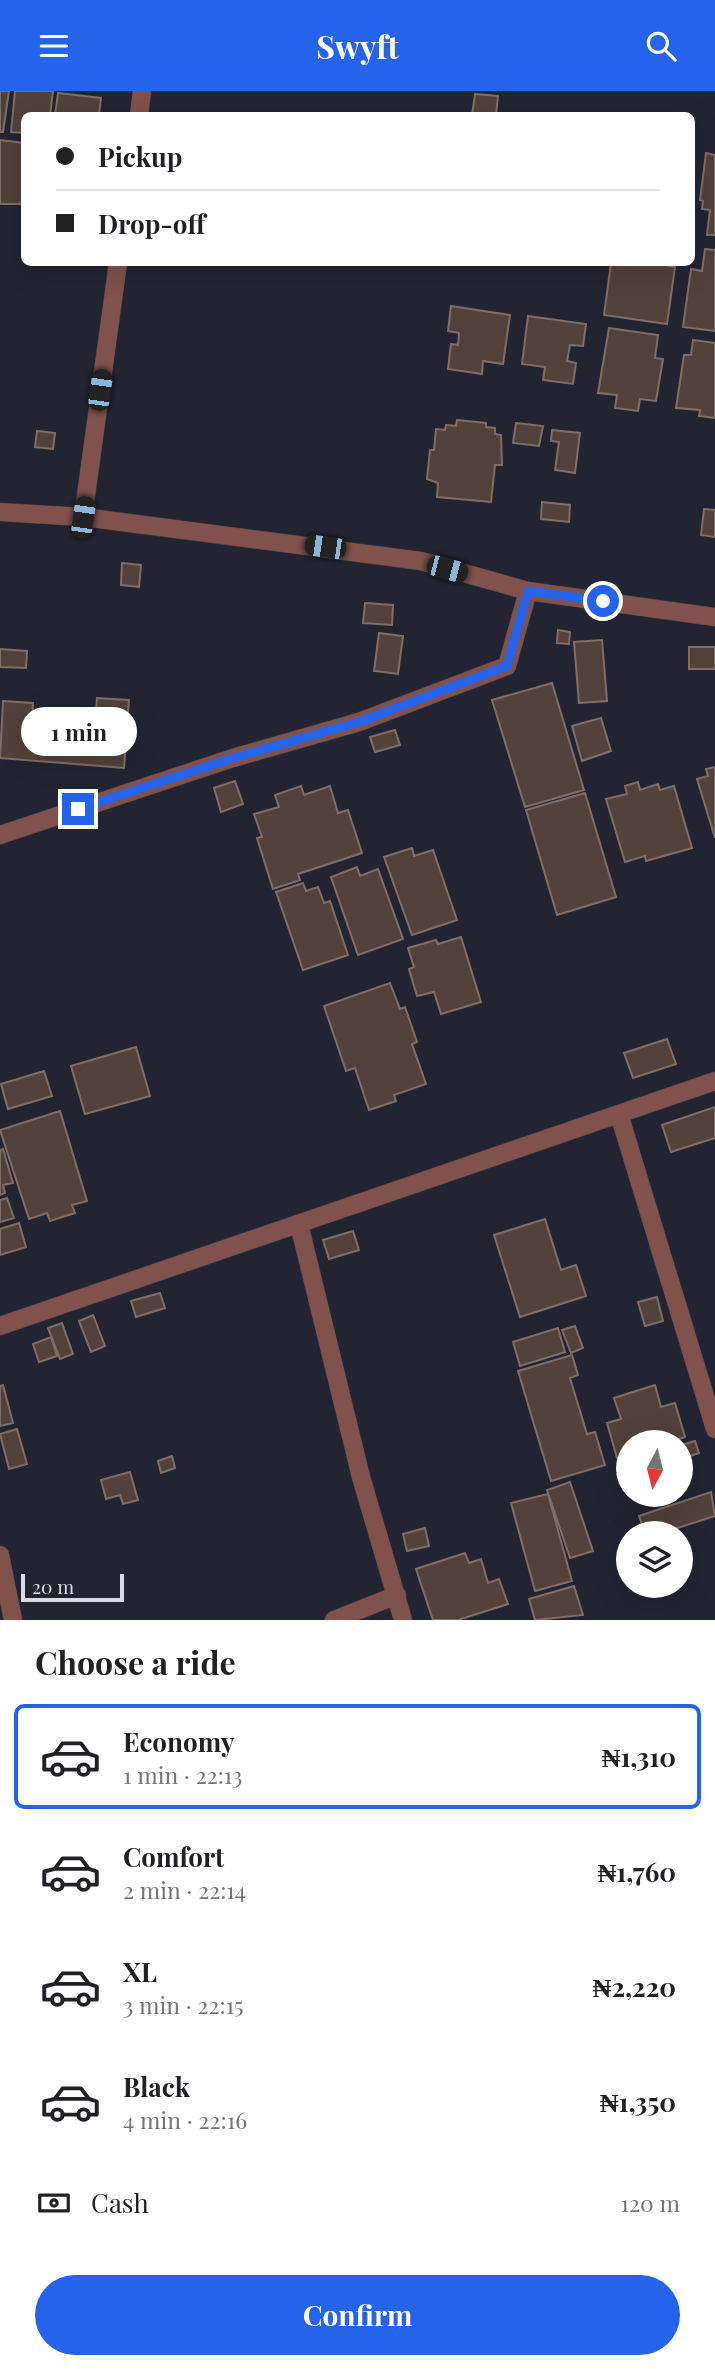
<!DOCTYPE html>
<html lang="en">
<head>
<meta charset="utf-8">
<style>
	:root { --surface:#fff; --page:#f6f6f6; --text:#202124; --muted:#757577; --line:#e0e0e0; --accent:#2563eb }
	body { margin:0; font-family:"Playfair Display",serif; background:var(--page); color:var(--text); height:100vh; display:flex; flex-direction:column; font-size:26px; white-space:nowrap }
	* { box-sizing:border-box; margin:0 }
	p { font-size:23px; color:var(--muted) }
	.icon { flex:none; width:38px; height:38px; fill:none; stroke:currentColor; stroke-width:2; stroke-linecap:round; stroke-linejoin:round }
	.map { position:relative; height:1529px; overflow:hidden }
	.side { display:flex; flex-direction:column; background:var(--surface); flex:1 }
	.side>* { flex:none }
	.top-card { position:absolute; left:21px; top:21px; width:674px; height:154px; border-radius:10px; box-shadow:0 7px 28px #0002; display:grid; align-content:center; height:154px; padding:0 35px; background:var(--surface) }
	.needle { width:46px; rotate:187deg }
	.buttons { position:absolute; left:616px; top:1339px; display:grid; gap:14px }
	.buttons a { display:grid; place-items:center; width:77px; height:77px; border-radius:50%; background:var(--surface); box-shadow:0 7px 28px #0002; font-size:35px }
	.scale { position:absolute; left:21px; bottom:18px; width:103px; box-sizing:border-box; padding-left:7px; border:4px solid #dadbe4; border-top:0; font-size:19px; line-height:24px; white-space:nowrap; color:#dadbe4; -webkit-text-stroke:5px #232432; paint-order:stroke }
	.end { position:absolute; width:32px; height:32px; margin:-16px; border:9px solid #2563eb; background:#fff; box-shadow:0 0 0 4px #fff }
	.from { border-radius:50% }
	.bubble { position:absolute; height:49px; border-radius:24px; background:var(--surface); box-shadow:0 7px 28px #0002; font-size:23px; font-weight:700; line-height:49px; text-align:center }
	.car { position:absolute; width:21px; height:42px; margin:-21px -10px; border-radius:9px; box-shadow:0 0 5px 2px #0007; background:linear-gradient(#222 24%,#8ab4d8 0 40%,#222 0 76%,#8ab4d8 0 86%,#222 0) }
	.top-card b { display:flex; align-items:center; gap:24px; height:66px; font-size:26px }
	.top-card b+b { border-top:2px solid var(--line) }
	.top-card i { width:18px; height:18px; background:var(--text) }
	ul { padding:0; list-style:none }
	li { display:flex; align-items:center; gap:21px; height:105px; margin:0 14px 10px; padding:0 21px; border:4px solid transparent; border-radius:10px }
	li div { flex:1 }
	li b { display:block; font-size:26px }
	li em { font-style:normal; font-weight:700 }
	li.active { border-color:var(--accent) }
	li>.icon { width:63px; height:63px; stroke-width:1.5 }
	h2 { padding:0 35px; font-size:32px; line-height:84px }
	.pay { display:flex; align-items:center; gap:18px; height:77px; padding:0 35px; font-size:26px }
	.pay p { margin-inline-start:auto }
	.action { display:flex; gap:14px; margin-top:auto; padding:14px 35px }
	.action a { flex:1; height:80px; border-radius:42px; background:var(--accent); color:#fff; font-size:28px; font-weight:700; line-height:80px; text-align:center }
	header { display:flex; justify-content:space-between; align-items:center; height:91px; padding:0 35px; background:var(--accent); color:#fff; font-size:32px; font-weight:700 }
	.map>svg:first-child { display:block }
	.building { fill:#51413a; stroke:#806d66; stroke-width:2 }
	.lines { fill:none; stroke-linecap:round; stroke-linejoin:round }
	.street-casing { stroke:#40414e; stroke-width:19 }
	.street { stroke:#81514c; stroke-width:18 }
	.route { stroke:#2563eb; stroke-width:9 }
</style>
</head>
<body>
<header><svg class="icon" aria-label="menu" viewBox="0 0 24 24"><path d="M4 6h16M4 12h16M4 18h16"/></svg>Swyft<svg class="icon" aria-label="search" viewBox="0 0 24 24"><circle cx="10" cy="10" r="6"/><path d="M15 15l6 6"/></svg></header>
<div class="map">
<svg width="715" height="1529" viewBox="0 0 715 1529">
	<rect width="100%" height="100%" fill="#232432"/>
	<path class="building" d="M0,0h9l-6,41h-3z
		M15,0h38l-3,24h-26v18l-13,-1z
		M58,2l43,5 -2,17h-44z
		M475,3l23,2 -2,19h-24z
		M0,49l24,3v61h-24z
		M706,62l9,2v80h-8l3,-25 -8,-1 1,-8 -3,-1z
		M705,158l10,1v81l-32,-4 8,-58 11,2z
		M611,172h54v2l10,2 -8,57 -63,-9z
		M451,215l59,9 -7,49 -20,-3 -1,13 -34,-5 3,-25 7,1 1,-12 -11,-2z
		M528,225l58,8 -3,22 -13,-1 -3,16 9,2 -3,21 -30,-4 2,-13 -23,-3z
		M609,237l49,7 -3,23 8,1 -7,42 -16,-2 -2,12 -23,-3 2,-13 -19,-2z
		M693,249l22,3v75l-16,-2 1,-6 -24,-2 8,-53h7z
		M457,329l29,3v4l9,1v6l6,1 1,30h-7l-4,37 -54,-5 1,-14 -11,-4 3,-29h4l2,-21 9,1 1,-5 10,1z
		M516,332l27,3 -4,20 -26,-3z
		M552,339l28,3 -5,40 -20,-3 4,-28 -8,-1z
		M37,340l18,2 -2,16 -18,-2z
		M542,411l28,3 -1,17 -28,-3z
		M704,418l11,1v27l-14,-2z
		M122,472l19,2 -2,22 -18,-2z
		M365,512l28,2 -1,20 -29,-2z
		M558,539l12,2 -1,12 -12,-1z
		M379,542l24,3 -5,38 -24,-3z
		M602,549l5,61 -28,2 -5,-61z
		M689,556h26v22h-26z
		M0,558l27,2 -1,17 -26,-1z
		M552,592l32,107 -59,17 -33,-107z
		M97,607l32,2 -5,68 -124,-10 3,-57 30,2 -1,17 63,5z
		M601,627l10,33 -29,10 -10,-35z
		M395,639l5,15 -25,7 -5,-15z
		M715,676v71l-18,-59 11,-3 -2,-7z
		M235,690l8,23 -22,8 -7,-24z
		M638,691l2,8 18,-6 2,6 14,-4 18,62 -46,13 -1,-5 -20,6 -19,-63 21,-5 -2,-8z
		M301,695l3,9 26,-9 8,27 10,-3 14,43 -64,21 2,6 -27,9 -16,-51 5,-1 -8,-23 25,-7 -4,-12z
		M585,702l31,104 -59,18 -31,-105z
		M412,757l2,8 19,-6 24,70 -45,15 -28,-78z
		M357,776l3,9 18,-7 25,70 -45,16 -27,-78z
		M303,792l3,8 12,-4 6,16 6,-2 18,54 -45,15 -27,-78z
		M461,846l20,65 -40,12 -7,-22 -17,4 -8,-27 5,-2 -6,-19 28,-8 2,4z
		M390,892l10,26 5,-2 12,35 -5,2 14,40 -32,11 2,6 -27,9 -14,-42 -9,3 -22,-65z
		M667,948l9,25 -43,14 -9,-25z
		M136,956l14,49 -65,18 -14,-48z
		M44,980l8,25 -44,13 -7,-25z
		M715,1016v31l-44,14 -9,-27z
		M60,1020l27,90 -15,4 3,8 -25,8 -3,-8 -18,6 -29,-89z
		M3,1058l10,34 -10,2 2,8 -5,2v-45z
		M7,1107l7,20 -14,4v-22z
		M545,1128l16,51 15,-5 10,31 -66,21 -26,-82z
		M19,1132l7,24 -26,8v-26z
		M353,1140l6,19 -30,9 -6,-19z
		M160,1202l5,15 -29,9 -5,-16z
		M657,1206l6,24 -18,5 -7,-24z
		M93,1224l12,31 -14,6 -12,-31z
		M62,1232l11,31 -13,5 -12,-31z
		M575,1235l8,22 -12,5 -9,-23z
		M558,1237l7,24 -45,14 -7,-24z
		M51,1246l6,19 -18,6 -6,-18z
		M572,1264l6,20 -8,3 17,56 8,-2 10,33 -54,16 -33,-110z
		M3,1294l10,38 -13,3v-40z
		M655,1294l6,22 14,-4 10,34 -15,5h-42v13l-11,3 -10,-35 14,-4 -7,-21z
		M17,1338l10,35 -18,5 -9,-35z
		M695,1350l4,12 -18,6v-14z
		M172,1365l3,12 -14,5 -3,-12z
		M130,1381l8,28 -15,4 -3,-9 -14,4 -5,-19z
		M570,1391l23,69 -23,7 -23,-68z
		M711,1401l4,24 -53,17h-17l-6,-17z
		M548,1403l24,87 -37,10 -24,-88z
		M425,1437l4,18 -22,5 -4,-17z
		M465,1462l4,10 12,-4 7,24 11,-4 9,25 -50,16h-25l-17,-51z
		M574,1495l9,29 -48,5 -6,-21z"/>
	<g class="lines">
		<defs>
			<path id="street" d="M139,24l3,-24
				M0,421l83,5 338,44 107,30 187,26
				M83,426l35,-254
				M0,744l233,-77 126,-36 148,-56 21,-75
				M619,1023l96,315
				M299,1133l62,253 42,143
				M0,1235l715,-245
				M0,1464l13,65
				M334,1529l63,-25"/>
		</defs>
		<use href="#street" class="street-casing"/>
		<use href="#street" class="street"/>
	</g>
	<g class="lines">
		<path class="route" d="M78,718l155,-51 126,-36 148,-56 21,-75 75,10"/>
	</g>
</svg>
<div class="buttons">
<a><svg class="needle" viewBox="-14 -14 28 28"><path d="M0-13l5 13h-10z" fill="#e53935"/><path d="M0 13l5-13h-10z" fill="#757577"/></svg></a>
<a><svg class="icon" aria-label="layers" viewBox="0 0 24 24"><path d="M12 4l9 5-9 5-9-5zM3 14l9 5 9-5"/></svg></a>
</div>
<div class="scale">20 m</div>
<i class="end from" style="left:603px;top:510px"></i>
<i class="end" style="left:78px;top:718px"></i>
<div class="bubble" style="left:21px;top:616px;width:116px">1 min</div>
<i class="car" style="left:100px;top:299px;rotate:8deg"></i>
<i class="car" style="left:83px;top:426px;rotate:8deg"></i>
<i class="car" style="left:325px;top:456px;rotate:278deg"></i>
<i class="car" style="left:447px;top:478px;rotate:105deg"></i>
<div class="top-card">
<b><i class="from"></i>Pickup</b>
<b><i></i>Drop-off</b>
</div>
</div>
<section class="side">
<h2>Choose a ride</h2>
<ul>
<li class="active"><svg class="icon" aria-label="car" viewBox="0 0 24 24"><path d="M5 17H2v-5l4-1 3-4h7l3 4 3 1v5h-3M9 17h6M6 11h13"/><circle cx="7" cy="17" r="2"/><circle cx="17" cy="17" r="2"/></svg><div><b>Economy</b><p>1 min · 22:13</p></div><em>₦1,310</em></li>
<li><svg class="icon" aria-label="car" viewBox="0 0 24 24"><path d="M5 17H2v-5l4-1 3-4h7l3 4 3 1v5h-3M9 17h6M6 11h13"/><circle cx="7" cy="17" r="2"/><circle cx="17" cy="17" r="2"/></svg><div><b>Comfort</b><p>2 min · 22:14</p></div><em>₦1,760</em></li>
<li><svg class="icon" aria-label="car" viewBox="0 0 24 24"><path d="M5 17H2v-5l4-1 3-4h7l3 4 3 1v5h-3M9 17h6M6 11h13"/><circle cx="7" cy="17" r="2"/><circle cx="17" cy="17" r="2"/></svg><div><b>XL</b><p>3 min · 22:15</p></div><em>₦2,220</em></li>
<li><svg class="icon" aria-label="car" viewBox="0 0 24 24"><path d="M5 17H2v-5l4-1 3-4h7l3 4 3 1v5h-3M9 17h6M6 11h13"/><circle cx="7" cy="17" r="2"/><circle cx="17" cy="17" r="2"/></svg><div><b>Black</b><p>4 min · 22:16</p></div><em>₦1,350</em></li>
</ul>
<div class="pay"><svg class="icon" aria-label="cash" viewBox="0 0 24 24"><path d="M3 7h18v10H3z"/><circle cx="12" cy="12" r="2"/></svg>Cash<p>120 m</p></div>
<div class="action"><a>Confirm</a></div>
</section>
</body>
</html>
